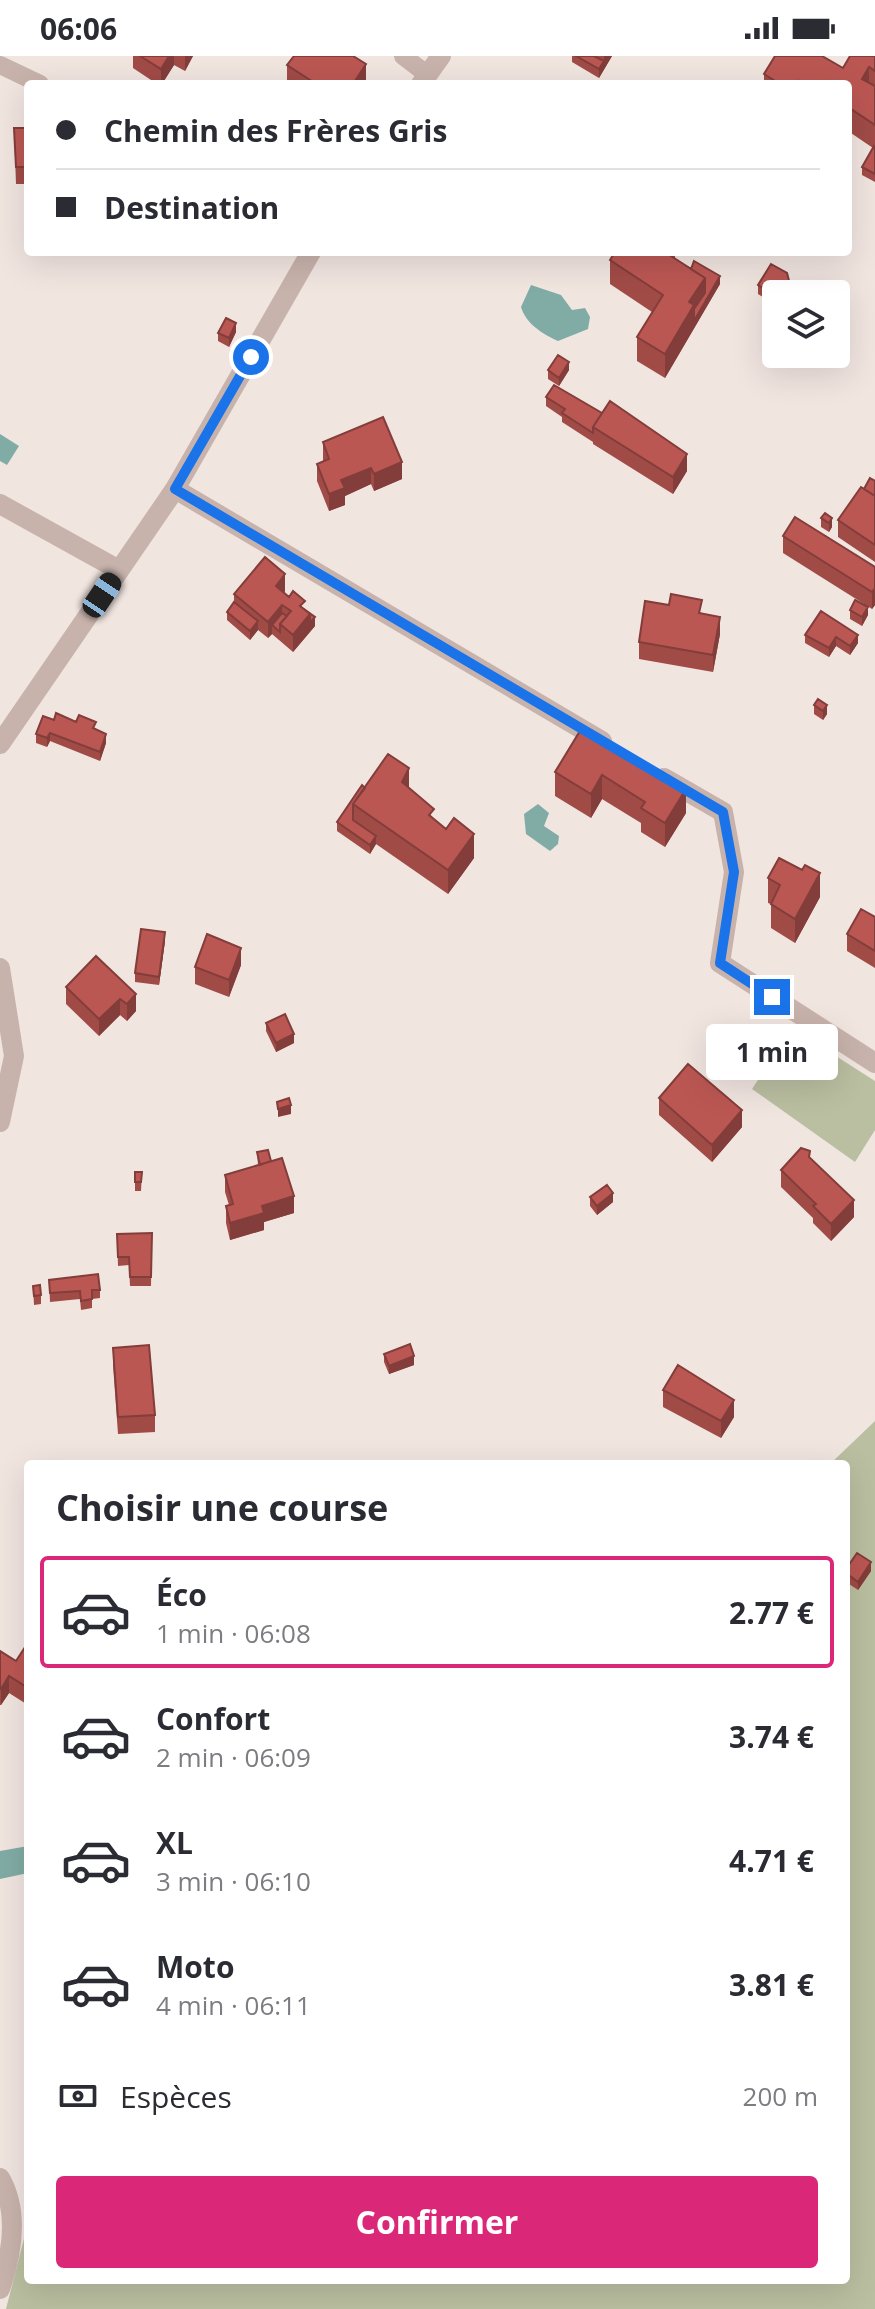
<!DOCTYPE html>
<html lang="fr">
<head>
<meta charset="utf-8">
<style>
	:root { --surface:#fff; --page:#f7f7f7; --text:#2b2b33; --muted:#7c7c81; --line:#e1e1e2; --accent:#db2777 }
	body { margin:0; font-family:"Open Sans",sans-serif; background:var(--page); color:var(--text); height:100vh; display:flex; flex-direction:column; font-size:30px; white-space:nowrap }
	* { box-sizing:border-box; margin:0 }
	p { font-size:26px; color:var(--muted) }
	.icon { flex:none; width:44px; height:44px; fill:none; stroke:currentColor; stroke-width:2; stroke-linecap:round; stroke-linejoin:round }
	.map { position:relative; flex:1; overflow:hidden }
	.drawer { position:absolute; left:24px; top:1404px; width:826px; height:824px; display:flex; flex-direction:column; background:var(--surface); border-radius:8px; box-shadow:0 8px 32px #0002 }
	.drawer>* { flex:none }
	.top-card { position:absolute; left:24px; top:24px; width:828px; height:176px; border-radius:8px; box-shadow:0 8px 32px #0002; display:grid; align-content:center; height:176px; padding:0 32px; background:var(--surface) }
	.tools { position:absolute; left:762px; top:224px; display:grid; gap:16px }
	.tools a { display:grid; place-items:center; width:88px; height:88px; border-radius:8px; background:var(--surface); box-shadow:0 8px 32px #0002; font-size:40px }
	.end { position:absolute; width:36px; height:36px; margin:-18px; border:10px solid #1a73e8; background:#fff; box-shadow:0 0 0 4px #fff }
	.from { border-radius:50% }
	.bubble { position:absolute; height:56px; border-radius:8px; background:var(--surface); box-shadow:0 8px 32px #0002; font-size:26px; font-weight:700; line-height:56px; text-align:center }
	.car { position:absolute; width:24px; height:48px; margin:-24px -12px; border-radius:10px; box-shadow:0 0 6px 2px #0007; background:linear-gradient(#222 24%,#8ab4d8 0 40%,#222 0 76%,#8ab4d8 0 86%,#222 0) }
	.top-card b { display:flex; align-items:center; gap:28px; height:76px; font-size:30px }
	.top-card b+b { border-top:2px solid var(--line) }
	.top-card i { width:20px; height:20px; background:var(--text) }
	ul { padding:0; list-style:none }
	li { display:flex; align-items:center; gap:24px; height:112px; margin:0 16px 12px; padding:0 16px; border:4px solid transparent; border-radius:8px }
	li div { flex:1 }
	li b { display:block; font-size:30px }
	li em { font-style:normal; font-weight:700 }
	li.current { border-color:var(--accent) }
	li>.icon { width:72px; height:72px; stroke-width:1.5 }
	h2 { padding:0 32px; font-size:36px; line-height:96px }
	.pay { display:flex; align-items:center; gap:20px; height:88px; padding:0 32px; font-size:30px }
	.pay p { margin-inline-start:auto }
	.primary-button { display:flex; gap:16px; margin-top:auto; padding:16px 32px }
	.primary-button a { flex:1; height:92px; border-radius:8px; background:var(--accent); color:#fff; font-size:32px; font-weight:700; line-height:92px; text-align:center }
	.status { display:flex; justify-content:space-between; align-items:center; height:56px; padding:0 40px; background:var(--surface); direction:ltr }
	.status svg { height:22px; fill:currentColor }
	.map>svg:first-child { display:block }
	.green { fill:#bbbfa1 }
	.water { fill:#81aca5 }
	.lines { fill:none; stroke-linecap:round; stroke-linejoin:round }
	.service { stroke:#c8b3ac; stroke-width:18 }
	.minor { stroke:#c8b3ac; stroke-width:20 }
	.wall { fill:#a14b47 }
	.shaded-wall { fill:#833d3a }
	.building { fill:#bb5753; stroke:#833d3a; stroke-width:2 }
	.route { stroke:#1a73e8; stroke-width:10 }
</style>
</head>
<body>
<div class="status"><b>06:06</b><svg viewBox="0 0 49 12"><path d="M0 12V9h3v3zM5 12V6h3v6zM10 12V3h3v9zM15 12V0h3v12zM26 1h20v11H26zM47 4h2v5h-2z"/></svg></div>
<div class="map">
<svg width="875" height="2253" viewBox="0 0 875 2253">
	<rect width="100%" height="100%" fill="#f1e5e0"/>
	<path class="green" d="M792,972l83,53v49l-20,32 -103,-73z
		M875,1365v888h-869l22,-86v57h818v-816h-16z"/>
	<path class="water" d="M531,229l30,10 11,15 13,-2 5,9 -2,12 -30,12c-15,-7 -32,-17 -37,-34z
		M0,378l19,12 -12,19 -7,-4z
		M538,748l11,9 -5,13 15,10 -1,8 -8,7 -24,-17 -2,-20z
		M28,1790v27l-28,6v-28z"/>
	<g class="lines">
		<path class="service" d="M403,0l25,19
			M0,9l40,19"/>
		<path class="minor" d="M421,28l20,-28
			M175,433l427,252
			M0,448l119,66
			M0,688l175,-255 136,-237
			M664,722l59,34 11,60 -14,91 155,100
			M0,912l14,88 -14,66
			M0,2122c19,33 12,76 0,111"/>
	</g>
	<path class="wall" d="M133,0h60l-8,15 -11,-6 -12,19h-5l-24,-16z
		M572,0h40l-13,22 -27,-16z
		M875,0v126l-13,-7v-8l11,-19 -25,-17v-47h-84v-10l79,-6z
		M287,9l79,16 -2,3h-74l-3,-2z
		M14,72h14v56h-12z
		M675,196v7l45,25 -55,94 -28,-17v-24l15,-25 -42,-28v-24z
		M758,229l34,9h-16v11l-18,-11z
		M236,276l-7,15 -11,-6v-8z
		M548,314h21l-10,16 -11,-7z
		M546,341l141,74 -14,23 -80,-50v-2l-31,-20v-5l-16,-11z
		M323,386l79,37 -28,12 -3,-7 -26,12v9l-16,6 -12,-30v-17l6,-2z
		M875,425v81l-37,-25v-17l26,-31z
		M821,462h11v9l-3,5 -8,-5z
		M783,480l92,31v38l-3,4 -89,-56z
		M285,535l-1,2 21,16 10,17 -22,26 -21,-18 -4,4 -10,-8 -8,10 -23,-20v-8l7,-10v-8z
		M669,549l33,8 18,21 -7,38 -74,-13v-17z
		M850,554l18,5 -6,11 -12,-7z
		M821,555l37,32 -8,12 -14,-9 -7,11 -24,-14v-8z
		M814,649l13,9 -4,6 -9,-6z
		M54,664l42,9 10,14 -6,18 -50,-20 -3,6 -11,-4v-9z
		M583,670l103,87 -21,34 -24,-15v-9l-39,-24 -11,19 -36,-22v-24z
		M365,732h44l25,31 40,39 -26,36 -72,-50 -6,10 -33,-23v-9z
		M802,814l18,27 -25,46 -24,-15v-24l-3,-1v-25z
		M875,861v51l-28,-17v-17z
		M165,885l-6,44 -24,-3v-9z
		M241,909l-12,32 -34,-13v-17z
		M66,931l70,7v17l-9,10 -7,-6 -21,21 -33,-32z
		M266,967l28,20 -18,9 -10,-21z
		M659,1042l83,29 -30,35 -53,-47z
		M257,1096l14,9 23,52 -30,9v8l-34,10 -4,-17v-17l3,-1 -4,-13v-17l33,-10z
		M810,1103l44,58 -23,24 -18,-18v-5l-32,-31v-17z
		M135,1116h7l-1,19h-6z
		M590,1141l23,5 -16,13 -7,-9z
		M152,1177l-1,53h-21l-1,-21 -11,1 -1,-32z
		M49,1224l51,10v8l-8,1v9l-11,2 -1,-11 -30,3z
		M33,1230l8,9v9l-7,1z
		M113,1292l42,67v17l-37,2 -5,-69z
		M384,1298l30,11 -25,9 -5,-12z
		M663,1334l71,27 -13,21 -58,-31z
		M846,1513l25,2 -13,19 -12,-8z
		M28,1589v60l-19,-12 -8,12h-1v-54l16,10z"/>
	<path class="shaded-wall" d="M169,0h5v9l-12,19h-1v-15z
		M185,0h8l-8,15z
		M604,0h8l-13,22v-9l5,-8z
		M366,8v17l-2,3h-11z
		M869,11v25l-7,-13z
		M720,220v8l-55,94v-24l24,-52 16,-24z
		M236,267v9l-7,15v-9z
		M569,306v8l-10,16v-8z
		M687,398v17l-14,23v-17z
		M402,406v17l-28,12v-17z
		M371,412v16l-26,12v9l-16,6v-17l12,-14z
		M832,462v9l-3,5v-9z
		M285,518v17l-9,12v-17z
		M875,532v17l-3,4v-17z
		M282,549v16l-10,4v9l-4,4v-16z
		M868,551v8l-6,11v-9z
		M310,558l5,3v9l-22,26v-17z
		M720,561v17l-7,38v-17z
		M258,565v9l-8,10v-9z
		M858,579v8l-8,12v-9z
		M836,581v9l-7,11v-9z
		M827,649v9l-4,6v-9z
		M50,677v8l-3,6v-9z
		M106,678v9l-6,18v-9z
		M409,712v24l-7,-10z
		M602,719v24l-11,19v-24z
		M686,733v24l-21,34v-24z
		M474,778v24l-26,36v-24z
		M376,780v8l-6,10v-9z
		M820,817v24l-25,46v-24z
		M165,876v9l-6,44v-8z
		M241,892v17l-12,32v-17z
		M136,938v17l-9,10v-17z
		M120,943v16l-21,21v-17z
		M294,978v9l-18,9v-9z
		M291,1049v9l-13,3v-8z
		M742,1054v17l-30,35v-17z
		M613,1137v9l-16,13v-9z
		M294,1140v17l-30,9v8l-34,10v-17l32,-17z
		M854,1144v17l-23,24v-17z
		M414,1300v9l-25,9v-8z
		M734,1344v17l-13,21v-17z
		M871,1506v9l-13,19v-8z
		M9,1620v17l-8,12v-16z"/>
	<path class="building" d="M140,0h29l-8,13z
		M294,0h59l13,8 -13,20h-46l3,-4 -23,-15z
		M576,0h18l10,5 -5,8z
		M775,0h47l21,12 7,-12h25v15l-6,-4 -7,12 13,7v39l-27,-18v-23h-36l-4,-2 -1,2h-2l-6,-3 -1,3h-18l-16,-10z
		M14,72h14v39h-12z
		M874,90l1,1v27l-13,-7z
		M615,196h58l-2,4 34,22 -16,24 5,3 -29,49 -28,-17 26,-42 -53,-35z
		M694,205l26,15 -26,45v-12l11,-16v-15l-14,-9z
		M771,208l16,9 5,19 -1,2h-15v2l-18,-11z
		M226,262l10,5 -7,15 -11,-5z
		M558,299l11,7 -10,16 -11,-8z
		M554,329l48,28 -9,14v6l-31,-20 3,-4 -19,-12z
		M610,345l77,53 -14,23 -80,-50z
		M383,361l19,45 -28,12 -3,-6 -30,12 4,8 -16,6 -12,-30 12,-5 -6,-17z
		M870,422l5,3v15l-11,-7z
		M861,431l14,9v49l-37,-25z
		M825,457l7,5 -3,5 -8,-5z
		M795,461l80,50v21l-3,4 -89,-56z
		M265,501l20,17 -9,12 13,11 4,-6 12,10 -5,5 10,8 -17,21 -13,-11 11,-13 -9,-6 -14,17 -34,-28z
		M671,538l31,6 -3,13 21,4 -7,38 -74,-13 6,-41 24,4z
		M855,544l13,7 -6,10 -12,-7z
		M234,546l24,19 -8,10 -23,-19z
		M304,553l11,8 -5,6v-9z
		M821,555l37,24 -8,11 -14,-9 -7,11 -24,-13z
		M282,557l5,3 -7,8v8l-8,-7z
		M818,643l9,6 -4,6 -9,-6z
		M56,657l20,9 3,-7 17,7 -3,6 13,6 -6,18 -50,-19 -3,5 -11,-4 7,-18 11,4z
		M583,670l103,63 -21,34 -24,-15 4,-6 -43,-27 -11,19 -36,-22z
		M388,698l21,14 -7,14 32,27 -5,6 17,14 8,-11 20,16 -26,36 -95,-66z
		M362,729l3,3 -12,16v16l23,16 -6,9 -33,-23z
		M779,802l23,12 3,-5 15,8 -25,46 -24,-15 9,-19 -12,-7z
		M861,853l14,8v34l-28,-17z
		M141,873l24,3 -6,45 -24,-4z
		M207,878l34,14 -12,32 -34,-13z
		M96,900l40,38 -9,10 -7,-5 -21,20 -33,-32z
		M285,958l9,20 -18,9 -10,-20z
		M688,1008l54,46 -30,35 -53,-47z
		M289,1042l2,7 -13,4 -1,-7z
		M801,1092l9,3 -1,6 45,43 -23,24 -18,-18 3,-2 -35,-34z
		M268,1094l3,11 -11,4 -3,-13z
		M282,1102l12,38 -32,10 2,7 -34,10 -4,-17 7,-2 -8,-29z
		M135,1116h7l-1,10h-6z
		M607,1129l6,8 -16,13 -7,-9z
		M152,1177l-1,44h-21l-1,-20h-11l-1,-23z
		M98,1218l2,16h-8v9l-11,2 -1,-10 -30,2 -1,-13z
		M40,1229l1,10 -7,1 -1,-10z
		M410,1288l4,12 -25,10 -5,-12z
		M149,1289l6,70 -37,2 -5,-69z
		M678,1309l56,35 -13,21 -58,-31z
		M857,1497l14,9 -13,20 -12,-9v-4z
		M27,1588l1,1v43l-19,-12 -8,13 -1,-1v-37l16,10z"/>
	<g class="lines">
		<path class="route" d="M251,301l-76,132 548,323 11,60 -14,91 52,34"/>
	</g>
</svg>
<div class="tools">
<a><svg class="icon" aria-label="layers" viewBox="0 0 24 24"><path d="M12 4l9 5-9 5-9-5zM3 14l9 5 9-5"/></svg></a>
</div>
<i class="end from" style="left:251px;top:301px"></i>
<i class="end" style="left:772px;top:941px"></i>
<div class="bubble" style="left:706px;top:968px;width:132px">1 min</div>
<i class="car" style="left:102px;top:539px;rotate:34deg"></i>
<div class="top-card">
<b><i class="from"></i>Chemin des Frères Gris</b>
<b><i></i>Destination</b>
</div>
<section class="drawer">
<h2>Choisir une course</h2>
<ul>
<li class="current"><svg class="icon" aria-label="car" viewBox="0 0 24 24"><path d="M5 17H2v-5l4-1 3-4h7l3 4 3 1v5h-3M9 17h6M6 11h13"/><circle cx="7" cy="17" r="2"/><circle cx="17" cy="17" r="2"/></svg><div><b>Éco</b><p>1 min · 06:08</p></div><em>2.77 €</em></li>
<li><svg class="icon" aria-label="car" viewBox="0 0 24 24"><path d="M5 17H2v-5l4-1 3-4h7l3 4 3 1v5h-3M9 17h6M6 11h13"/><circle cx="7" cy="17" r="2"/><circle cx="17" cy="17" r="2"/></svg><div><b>Confort</b><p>2 min · 06:09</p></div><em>3.74 €</em></li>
<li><svg class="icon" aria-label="car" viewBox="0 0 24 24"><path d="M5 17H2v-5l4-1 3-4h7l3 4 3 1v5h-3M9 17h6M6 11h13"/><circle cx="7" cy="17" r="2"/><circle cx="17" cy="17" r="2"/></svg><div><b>XL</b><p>3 min · 06:10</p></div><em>4.71 €</em></li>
<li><svg class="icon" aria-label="car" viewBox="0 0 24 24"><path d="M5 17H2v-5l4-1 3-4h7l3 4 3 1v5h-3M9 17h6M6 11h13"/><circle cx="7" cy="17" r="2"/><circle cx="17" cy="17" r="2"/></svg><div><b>Moto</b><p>4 min · 06:11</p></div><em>3.81 €</em></li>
</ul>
<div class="pay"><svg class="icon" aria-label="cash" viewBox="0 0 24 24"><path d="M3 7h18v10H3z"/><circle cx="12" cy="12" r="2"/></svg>Espèces<p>200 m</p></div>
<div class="primary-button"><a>Confirmer</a></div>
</section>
</div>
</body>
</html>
